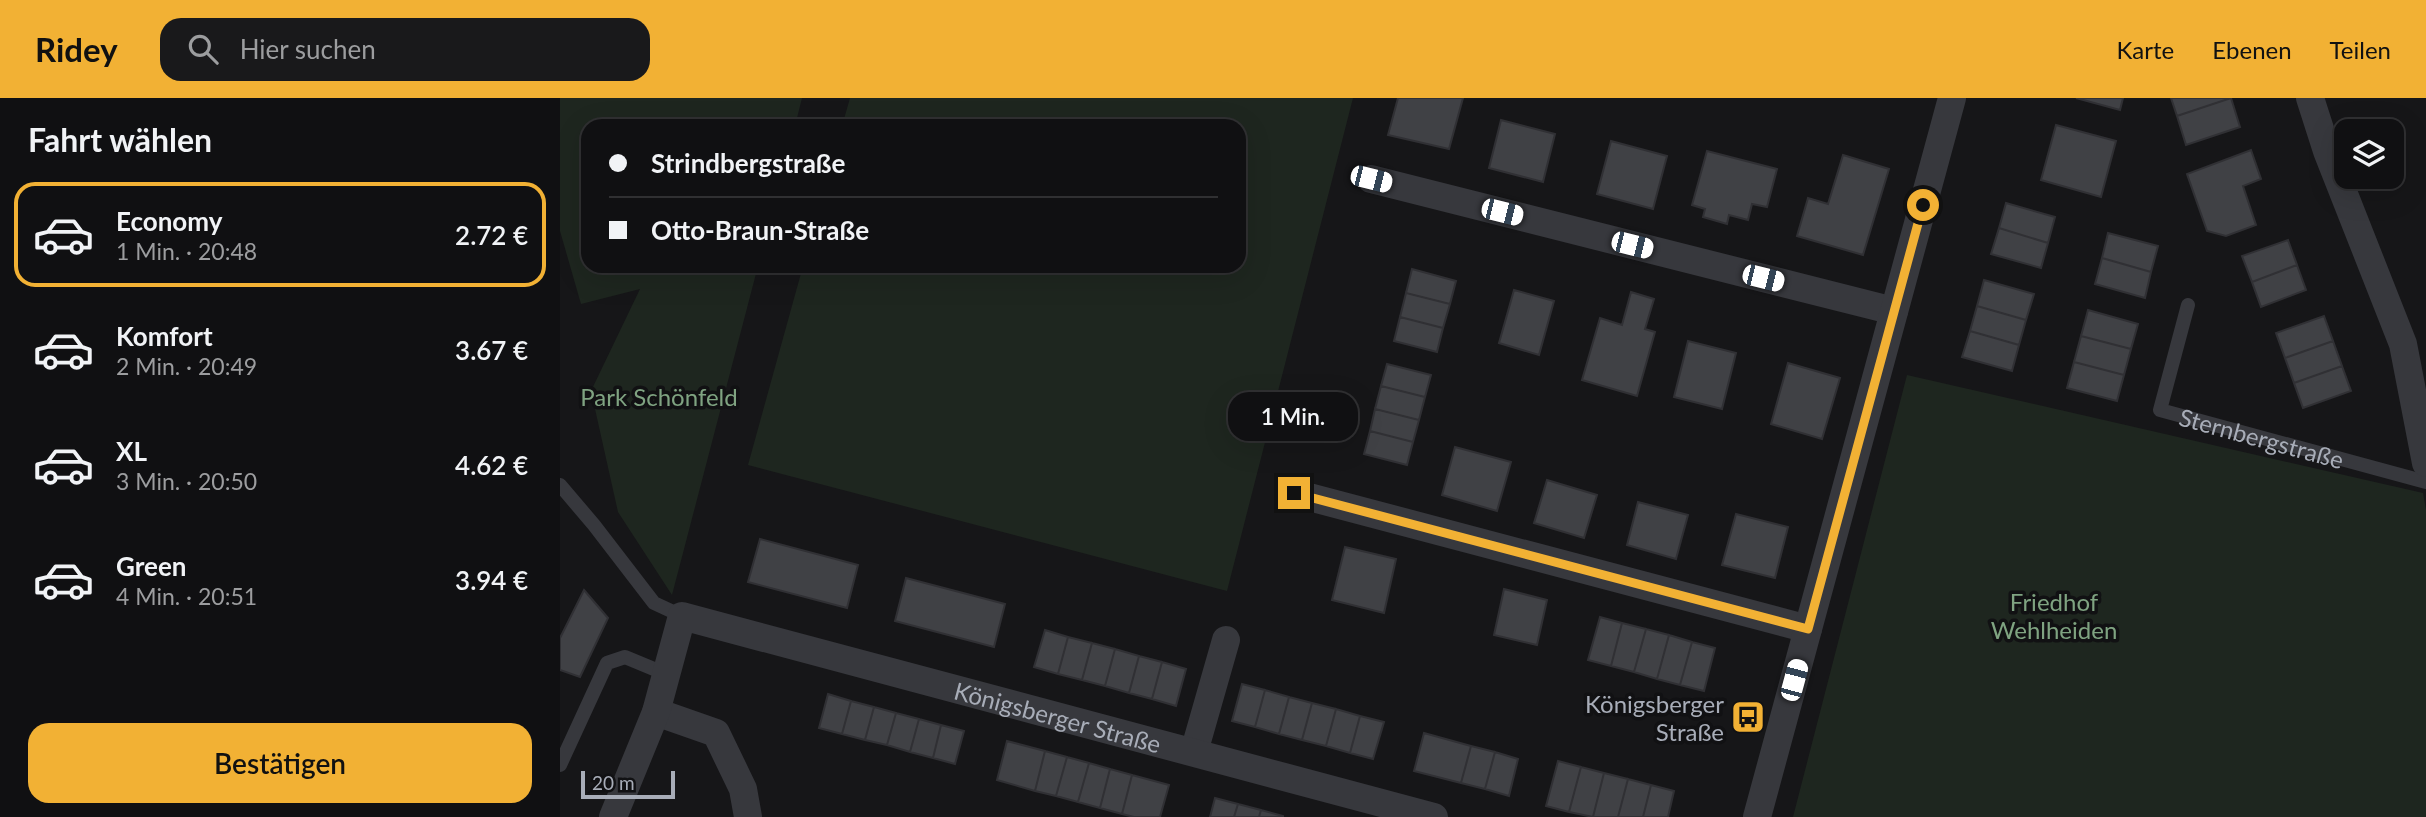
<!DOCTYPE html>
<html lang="de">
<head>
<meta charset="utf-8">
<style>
	:root { --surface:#101012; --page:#19191b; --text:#f1f3f6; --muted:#9c9d9f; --line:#303032; --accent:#f2b134 }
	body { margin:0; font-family:Lato,sans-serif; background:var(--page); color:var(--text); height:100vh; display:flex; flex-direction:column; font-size:26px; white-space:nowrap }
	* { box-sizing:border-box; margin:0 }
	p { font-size:23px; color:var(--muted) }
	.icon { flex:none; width:38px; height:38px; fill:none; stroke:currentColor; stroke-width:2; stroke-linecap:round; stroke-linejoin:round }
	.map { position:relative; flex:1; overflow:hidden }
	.drawer { display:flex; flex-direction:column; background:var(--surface); width:560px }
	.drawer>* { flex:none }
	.banner { position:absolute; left:21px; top:21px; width:665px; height:154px; border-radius:21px; box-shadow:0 7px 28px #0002,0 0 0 2px var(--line); display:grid; align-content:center; height:154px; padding:0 28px; background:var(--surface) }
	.controls { position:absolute; left:1774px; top:21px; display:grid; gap:14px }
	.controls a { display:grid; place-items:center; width:70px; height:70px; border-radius:14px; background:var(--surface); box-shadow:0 7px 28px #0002,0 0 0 2px var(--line); font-size:35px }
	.scale { position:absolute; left:21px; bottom:18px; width:94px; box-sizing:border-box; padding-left:7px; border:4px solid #a8adb8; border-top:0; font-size:19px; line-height:24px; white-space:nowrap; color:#a8adb8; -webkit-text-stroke:5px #111113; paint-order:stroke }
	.end { position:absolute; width:32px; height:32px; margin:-16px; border:9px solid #f2b134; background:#111; box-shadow:0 0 0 4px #111 }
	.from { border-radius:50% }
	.bubble { position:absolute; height:49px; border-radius:21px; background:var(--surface); box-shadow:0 7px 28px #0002,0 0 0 2px var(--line); font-size:23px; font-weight:600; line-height:49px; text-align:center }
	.car { position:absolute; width:21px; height:42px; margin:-21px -10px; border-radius:9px; box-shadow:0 0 5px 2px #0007; background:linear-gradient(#fff 24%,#345 0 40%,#fff 0 76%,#345 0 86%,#fff 0) }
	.banner b { display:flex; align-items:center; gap:24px; height:66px; font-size:26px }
	.banner b+b { border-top:2px solid var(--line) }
	.banner i { width:18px; height:18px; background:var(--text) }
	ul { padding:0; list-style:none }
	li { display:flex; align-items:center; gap:21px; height:105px; margin:0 14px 10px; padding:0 14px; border:4px solid transparent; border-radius:21px }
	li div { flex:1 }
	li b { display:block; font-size:26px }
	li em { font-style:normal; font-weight:600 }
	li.on { border-color:var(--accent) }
	li>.icon { width:63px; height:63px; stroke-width:1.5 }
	h2 { padding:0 28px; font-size:32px; line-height:84px }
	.action { display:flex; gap:14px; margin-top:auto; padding:14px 28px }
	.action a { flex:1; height:80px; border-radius:21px; background:var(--accent); color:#111; font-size:28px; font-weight:600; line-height:80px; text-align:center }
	header { display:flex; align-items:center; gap:42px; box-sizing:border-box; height:98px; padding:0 35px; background:var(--accent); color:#111 }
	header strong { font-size:33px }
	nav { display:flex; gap:38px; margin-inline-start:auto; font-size:24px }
	.search { width:490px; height:63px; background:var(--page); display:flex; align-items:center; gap:18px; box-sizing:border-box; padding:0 24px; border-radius:21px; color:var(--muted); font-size:26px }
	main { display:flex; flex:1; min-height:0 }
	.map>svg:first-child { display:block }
	.green { fill:#1e261f }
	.building { fill:#404145; stroke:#303034; stroke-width:2 }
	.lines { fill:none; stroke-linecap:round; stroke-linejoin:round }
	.service { stroke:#37383d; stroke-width:14 }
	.minor { stroke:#37383d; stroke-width:28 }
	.route { stroke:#f2b134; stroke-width:9 }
	.labels { text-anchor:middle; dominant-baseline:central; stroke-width:7; stroke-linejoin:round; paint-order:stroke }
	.park-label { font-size:24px; fill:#7fa381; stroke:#111113 }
	.street-label { font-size:24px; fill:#a8adb8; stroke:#111113 }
	.poi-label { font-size:24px; fill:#a8adb8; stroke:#111113; text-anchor:end }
</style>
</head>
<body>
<header>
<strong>Ridey</strong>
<div class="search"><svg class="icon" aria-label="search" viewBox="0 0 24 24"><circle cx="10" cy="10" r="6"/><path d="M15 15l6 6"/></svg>Hier suchen</div>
<nav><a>Karte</a><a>Ebenen</a><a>Teilen</a></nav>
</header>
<main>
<section class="drawer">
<h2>Fahrt wählen</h2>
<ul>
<li class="on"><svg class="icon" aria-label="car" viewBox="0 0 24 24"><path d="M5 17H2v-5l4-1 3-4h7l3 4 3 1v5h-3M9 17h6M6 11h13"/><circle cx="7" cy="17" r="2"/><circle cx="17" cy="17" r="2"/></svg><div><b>Economy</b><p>1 Min. · 20:48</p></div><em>2.72 €</em></li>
<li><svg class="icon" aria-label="car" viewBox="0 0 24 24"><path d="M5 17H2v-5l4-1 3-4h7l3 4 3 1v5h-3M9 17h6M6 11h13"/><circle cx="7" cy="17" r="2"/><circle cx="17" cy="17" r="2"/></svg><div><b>Komfort</b><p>2 Min. · 20:49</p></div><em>3.67 €</em></li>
<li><svg class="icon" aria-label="car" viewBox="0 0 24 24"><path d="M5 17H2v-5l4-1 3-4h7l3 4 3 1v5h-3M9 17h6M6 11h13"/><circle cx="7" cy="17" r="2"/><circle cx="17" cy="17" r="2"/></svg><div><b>XL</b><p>3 Min. · 20:50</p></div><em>4.62 €</em></li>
<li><svg class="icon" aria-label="car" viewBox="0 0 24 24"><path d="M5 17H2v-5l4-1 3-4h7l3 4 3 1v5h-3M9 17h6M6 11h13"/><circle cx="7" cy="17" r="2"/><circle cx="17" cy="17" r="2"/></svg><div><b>Green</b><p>4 Min. · 20:51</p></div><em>3.94 €</em></li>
</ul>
<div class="action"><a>Bestätigen</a></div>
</section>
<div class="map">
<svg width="1866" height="719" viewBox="0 0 1866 719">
	<rect width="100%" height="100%" fill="#161618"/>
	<path class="green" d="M0,0h242l-7,28h-207v140h170l-86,329 -54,-83 -27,-121 49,-102 -59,15 -21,-73z
		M290,0h503l-126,493 -479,-126 55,-199h436v-140h-397z
		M1347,277l516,118 3,17v307h-633z"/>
	<path class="building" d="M838,0h65l-14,51 -61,-14z
		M1516,0h47l-3,12z
		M1611,0h60l-54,18z
		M1671,0l9,29 -54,18 -9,-29z
		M941,22l54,14 -12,48 -54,-14z
		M1496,27l60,16 -15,56 -60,-17z
		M1051,43l56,15 -14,53 -56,-15z
		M1691,52l10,29 -18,7 13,39 -30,11 -19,-5 -20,-57z
		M1147,53l70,18 -10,38 -15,-3 -4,16 -19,-5 -2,9 -24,-7 2,-8 -13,-4z
		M1283,57l46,14 -26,86 -66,-19 11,-38 20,6z
		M1446,105l49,14 -7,26 -49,-15z
		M1439,130l49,15 -7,25 -50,-14z
		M1548,135l50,13 -7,26 -49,-14z
		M1728,142l9,25 -45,17 -10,-26z
		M1542,160l49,14 -6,26 -50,-14z
		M1737,167l9,25 -45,17 -9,-25z
		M852,171l44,12 -6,23 -44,-11z
		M1424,182l50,14 -8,26 -49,-14z
		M954,192l40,11 -15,54 -40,-12z
		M1071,194l23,7 -9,30 10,3 -18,64 -55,-16 18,-62 22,7z
		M846,195l44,11 -7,24 -43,-11z
		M1417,208l49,14 -7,25 -49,-14z
		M1528,212l50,14 -7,25 -50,-13z
		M1764,218l9,25 -48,17 -9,-25z
		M840,219l43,11 -6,24 -43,-11z
		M1410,233l49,14 -7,26 -50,-14z
		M1521,238l50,13 -7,26 -50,-13z
		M1128,243l48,12 -14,56 -48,-12z
		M1773,243l9,25 -48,17 -9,-25z
		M1514,264l50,13 -7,26 -50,-13z
		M1228,265l52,15 -18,61 -51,-15z
		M827,266l44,11 -6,22 -44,-11z
		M1782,268l9,25 -48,17 -9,-25z
		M821,288l44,11 -6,23 -44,-11z
		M815,311l44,11 -6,22 -43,-11z
		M810,333l43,11 -6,23 -43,-11z
		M895,349l56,15 -14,49 -55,-16z
		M987,382l50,15 -13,43 -50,-15z
		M1078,404l50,13 -12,44 -49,-14z
		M1176,416l52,13 -13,51 -53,-13z
		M200,441l98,26 -11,43 -99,-26z
		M785,449l51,12 -12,54 -52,-13z
		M346,480l99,26 -11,43 -99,-26z
		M944,491l43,11 -10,45 -43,-10z
		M24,492l24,28 -28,59 -20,-7v-32z
		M1040,519l22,6 -11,43 -23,-6z
		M1062,525l24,6 -12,43 -23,-6z
		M1086,531l23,6 -12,44 -23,-7z
		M485,532l23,7 -10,37 -24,-7z
		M1109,537l23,7 -12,43 -23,-6z
		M508,539l24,6 -10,37 -24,-6z
		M1132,544l23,6 -11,43 -24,-6z
		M532,545l23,6 -10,37 -23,-6z
		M555,551l24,7 -10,37 -24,-7z
		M579,558l23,6 -10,37 -23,-6z
		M602,564l24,7 -10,37 -24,-7z
		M682,586l23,6 -10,37 -23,-6z
		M705,592l24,7 -10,37 -24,-7z
		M268,596l23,7 -9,33 -23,-6z
		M729,599l23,6 -10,37 -23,-6z
		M291,603l23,6 -9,33 -23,-6z
		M752,605l24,6 -10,37 -24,-6z
		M314,609l22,6 -9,32 -22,-5z
		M776,611l24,7 -10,37 -24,-7z
		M336,615l23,6 -9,33 -23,-7z
		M800,618l24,6 -11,37 -23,-6z
		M359,621l22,6 -8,33 -23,-6z
		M381,627l23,6 -9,33 -22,-6z
		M864,635l47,13 -10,37 -47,-12z
		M447,643l38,10 -10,40 -38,-11z
		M911,648l24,6 -10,37 -24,-6z
		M485,653l22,6 -11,39 -21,-5z
		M935,654l23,7 -9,37 -24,-7z
		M507,659l22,6 -11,39 -22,-6z
		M998,663l23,6 -12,45 -23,-6z
		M529,665l21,6 -10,39 -22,-6z
		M1021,669l23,6 -11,44 -24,-5z
		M550,671l22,6 -10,39 -22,-6z
		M1044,675l24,6 -10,38h-25z
		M572,677l37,10 -9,32h-26l-12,-3z
		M1068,681l23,6 -8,32h-25z
		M1091,687l23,6 -6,26h-25z
		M655,700l23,6 -4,13h-24z
		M678,706l23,6 -2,7h-25z
		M701,712l22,6v1h-24z"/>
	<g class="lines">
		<g class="service">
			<path id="s1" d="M1628,207l-28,105 266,72"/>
			<path d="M0,387l34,40 60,78 28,13"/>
			<path d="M0,667l47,-102 18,-6 41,17"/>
		</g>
		<g class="minor">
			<path d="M1750,0l17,53 76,193 23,119"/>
			<path d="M811,81l523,132"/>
			<path d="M734,395l514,136"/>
			<path d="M96,614l60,21 27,56 5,28"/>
			<path d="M634,654l32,-112"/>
			<path id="s2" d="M53,719l43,-105 26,-96 752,201"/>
			<path d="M1197,719l195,-719"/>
		</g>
	</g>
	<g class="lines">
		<path class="route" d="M734,395l514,136 115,-424"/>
	</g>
	<defs>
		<symbol id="bus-square" viewBox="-11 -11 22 22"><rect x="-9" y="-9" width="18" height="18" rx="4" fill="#f2b134" stroke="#111113"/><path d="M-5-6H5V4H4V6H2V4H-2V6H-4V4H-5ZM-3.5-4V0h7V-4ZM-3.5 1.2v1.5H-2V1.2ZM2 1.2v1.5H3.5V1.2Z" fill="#111"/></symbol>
	</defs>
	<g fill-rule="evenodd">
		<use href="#bus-square" x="1169" y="600" width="38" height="38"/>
	</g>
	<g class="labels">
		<g class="park-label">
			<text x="99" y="298">Park Schönfeld</text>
			<text x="1494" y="503">Friedhof<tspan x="1494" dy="28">Wehlheiden</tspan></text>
		</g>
		<g class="street-label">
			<text stroke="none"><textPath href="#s1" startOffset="214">Sternbergstraße</textPath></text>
			<text stroke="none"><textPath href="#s2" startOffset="602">Königsberger Straße</textPath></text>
		</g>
		<g class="poi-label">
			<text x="1164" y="605">Königsberger<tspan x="1164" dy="28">Straße</tspan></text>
		</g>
	</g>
</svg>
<div class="controls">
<a><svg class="icon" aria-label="layers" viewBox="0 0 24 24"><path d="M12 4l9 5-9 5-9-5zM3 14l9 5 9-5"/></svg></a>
</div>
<div class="scale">20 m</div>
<i class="end from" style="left:1363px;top:107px"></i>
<i class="end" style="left:734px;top:395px"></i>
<div class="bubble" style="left:668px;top:294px;width:130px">1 Min.</div>
<i class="car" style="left:811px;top:81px;rotate:104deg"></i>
<i class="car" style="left:942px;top:114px;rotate:104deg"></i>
<i class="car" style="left:1072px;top:147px;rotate:104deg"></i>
<i class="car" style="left:1203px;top:180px;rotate:104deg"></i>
<i class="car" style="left:1234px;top:582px;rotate:15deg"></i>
<div class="banner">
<b><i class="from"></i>Strindbergstraße</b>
<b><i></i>Otto-Braun-Straße</b>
</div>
</div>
</main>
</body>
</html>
